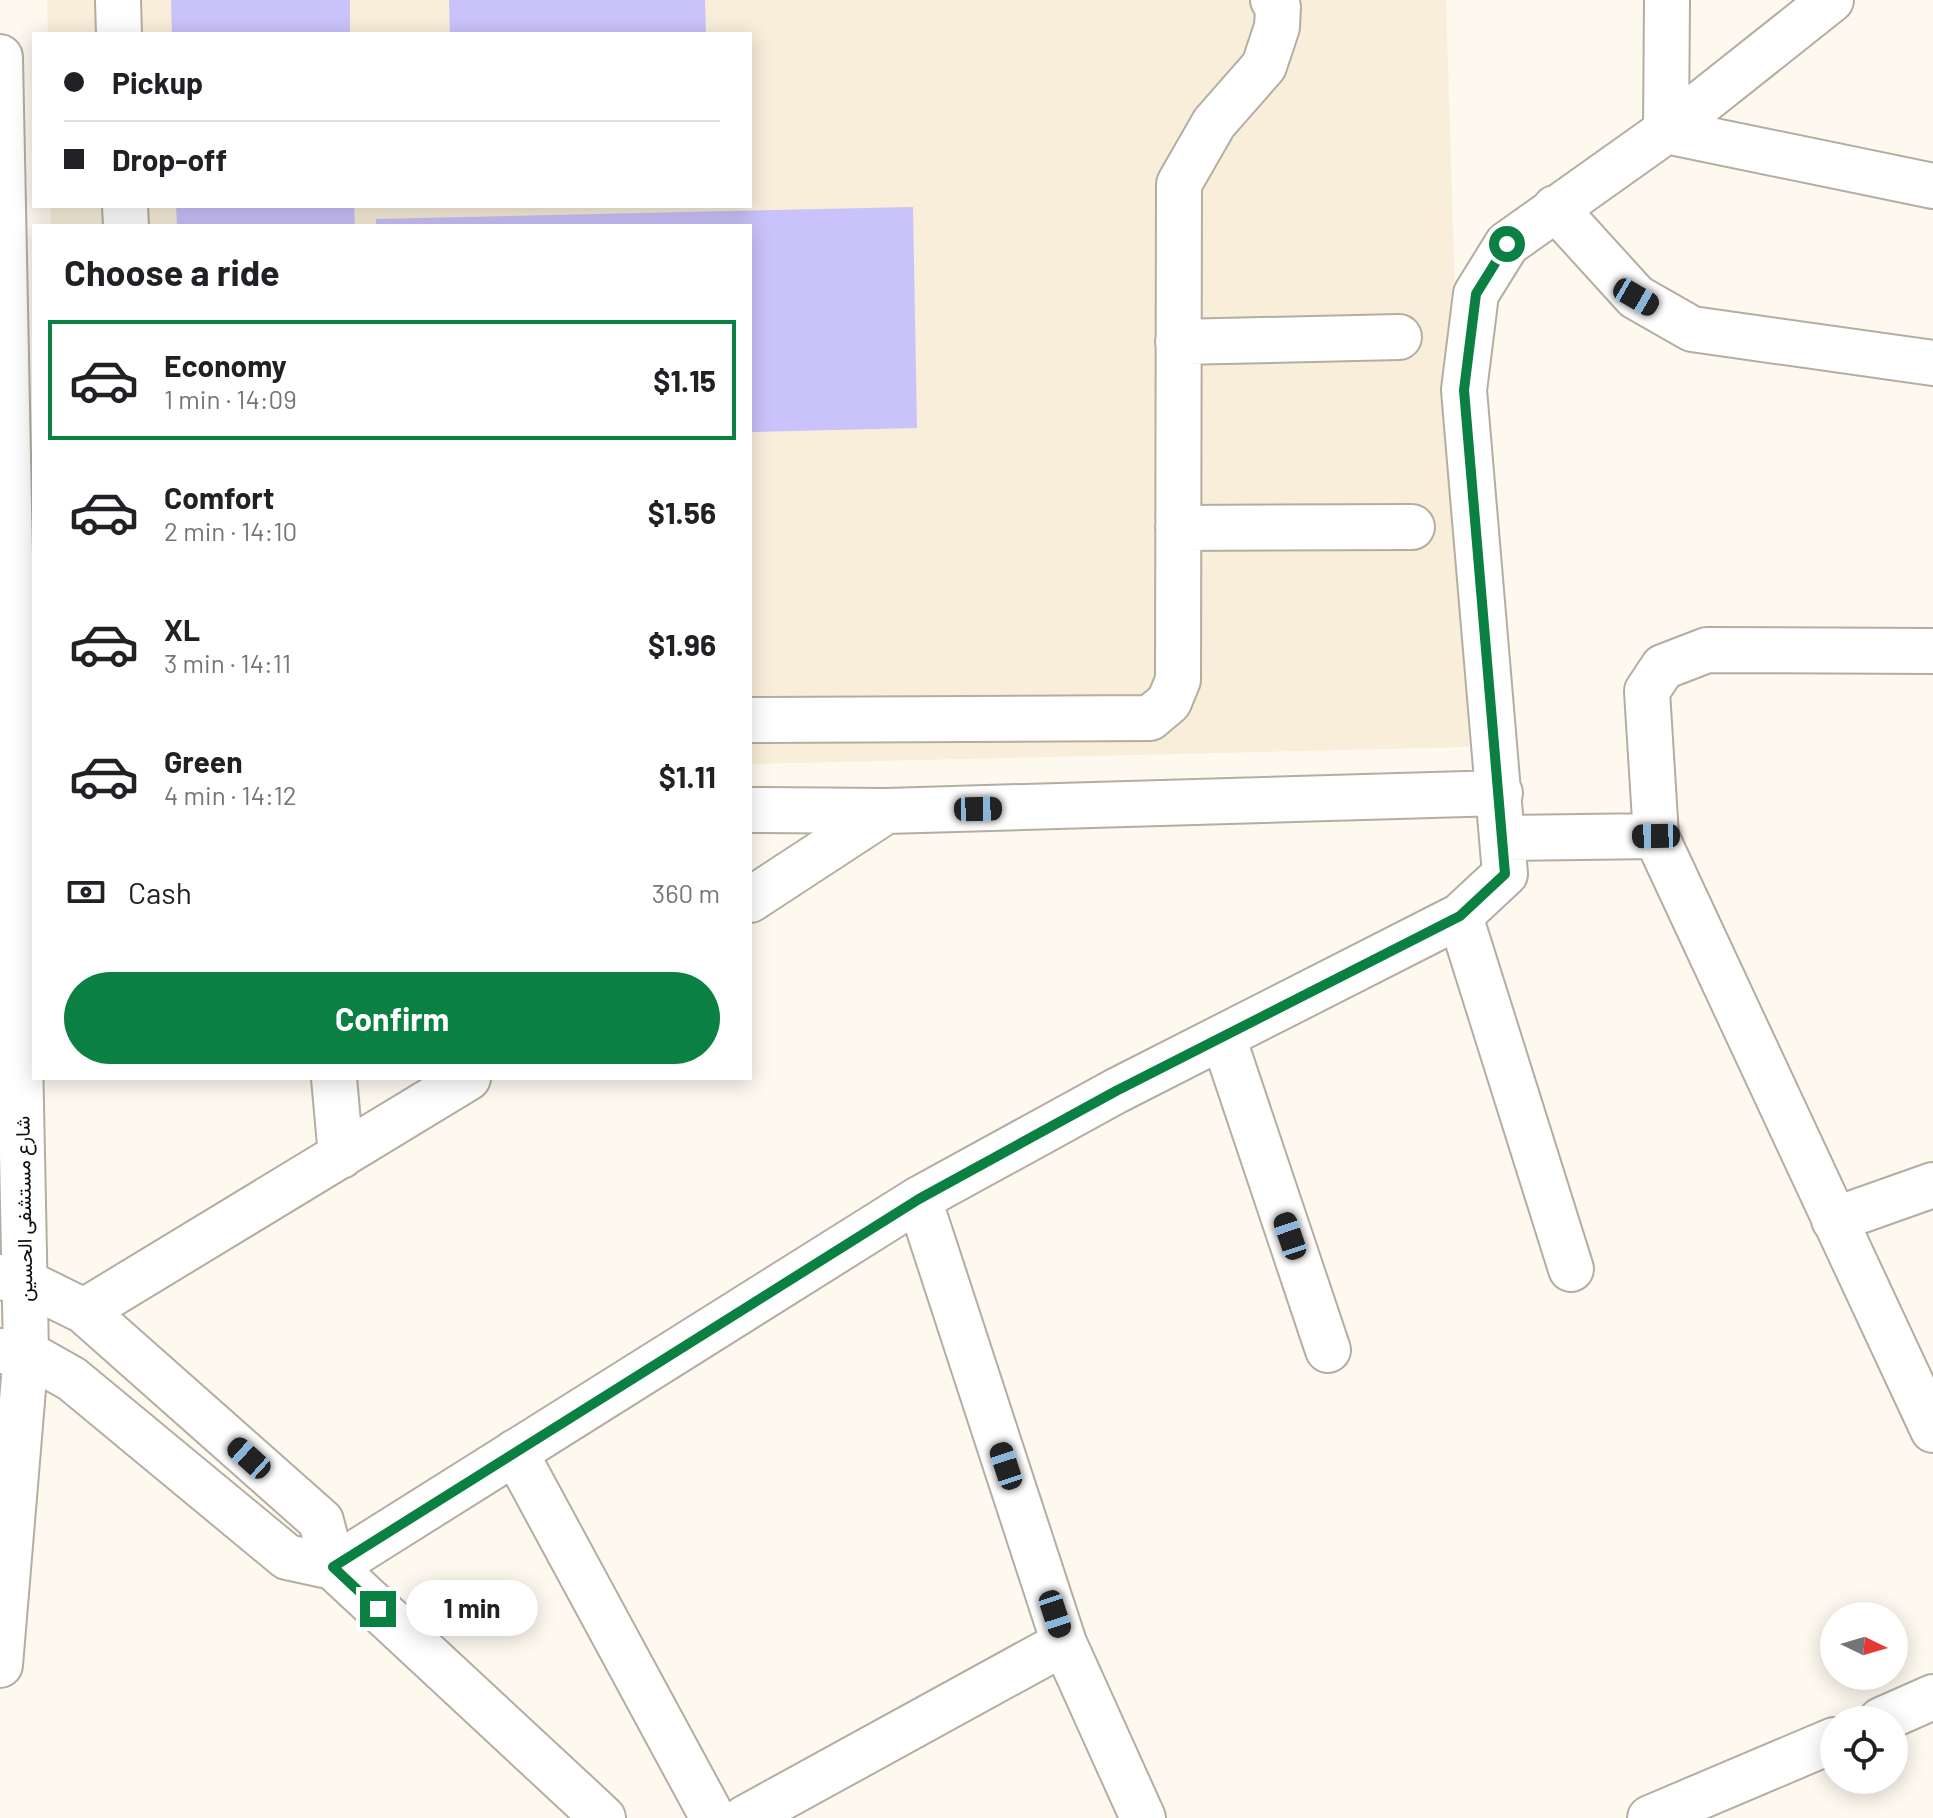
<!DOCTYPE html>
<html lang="en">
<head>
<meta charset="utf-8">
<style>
	:root { --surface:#fff; --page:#f2f2f2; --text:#202124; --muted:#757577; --line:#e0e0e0; --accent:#0b8043 }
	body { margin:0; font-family:Barlow,Vazirmatn,sans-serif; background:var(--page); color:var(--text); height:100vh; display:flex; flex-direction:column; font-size:30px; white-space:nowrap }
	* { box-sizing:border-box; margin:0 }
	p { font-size:26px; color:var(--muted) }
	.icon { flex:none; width:44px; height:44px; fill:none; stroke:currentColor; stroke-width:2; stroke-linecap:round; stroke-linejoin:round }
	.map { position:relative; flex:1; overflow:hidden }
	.drawer { position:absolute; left:32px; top:224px; width:720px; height:856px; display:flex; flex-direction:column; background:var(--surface); border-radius:0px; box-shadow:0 4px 20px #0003 }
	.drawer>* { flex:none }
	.hud { position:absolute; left:32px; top:32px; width:720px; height:176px; border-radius:0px; box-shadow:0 4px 20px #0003; display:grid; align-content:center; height:176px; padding:0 32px; background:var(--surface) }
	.needle { width:52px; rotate:95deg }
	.tools { position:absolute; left:1820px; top:1602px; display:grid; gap:16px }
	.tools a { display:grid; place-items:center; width:88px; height:88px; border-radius:50%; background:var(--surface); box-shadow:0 4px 20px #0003; font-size:40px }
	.end { position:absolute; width:36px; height:36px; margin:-18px; border:10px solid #0b8043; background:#fff; box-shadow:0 0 0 4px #fff }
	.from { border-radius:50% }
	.bubble { position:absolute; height:56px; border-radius:28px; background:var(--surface); box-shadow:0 4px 20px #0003; font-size:26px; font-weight:700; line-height:56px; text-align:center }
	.car { position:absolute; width:24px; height:48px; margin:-24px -12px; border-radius:10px; box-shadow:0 0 6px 2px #0007; background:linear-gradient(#222 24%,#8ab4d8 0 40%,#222 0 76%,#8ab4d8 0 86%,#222 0) }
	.hud b { display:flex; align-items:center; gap:28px; height:76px; font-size:30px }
	.hud b+b { border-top:2px solid var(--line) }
	.hud i { width:20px; height:20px; background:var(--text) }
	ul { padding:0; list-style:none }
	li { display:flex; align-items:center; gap:24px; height:120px; margin:0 16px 12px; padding:0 16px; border:4px solid transparent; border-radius:0px }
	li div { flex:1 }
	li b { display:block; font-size:30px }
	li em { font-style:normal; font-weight:700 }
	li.active { border-color:var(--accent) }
	li>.icon { width:72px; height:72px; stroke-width:1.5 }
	h2 { padding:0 32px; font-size:36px; line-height:96px }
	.pay { display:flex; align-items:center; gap:20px; height:88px; padding:0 32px; font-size:30px }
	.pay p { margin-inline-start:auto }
	.primary-button { display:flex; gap:16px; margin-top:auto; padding:16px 32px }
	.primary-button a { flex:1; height:92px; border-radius:48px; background:var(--accent); color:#fff; font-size:32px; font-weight:700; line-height:92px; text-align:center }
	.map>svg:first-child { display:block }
	.built { fill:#f8eeda }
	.building { fill:#cac2fb }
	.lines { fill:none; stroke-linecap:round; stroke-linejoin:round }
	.minor-casing { stroke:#b4ada2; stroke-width:48 }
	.minor { stroke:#fff; stroke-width:44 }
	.route { stroke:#0b8043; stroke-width:10 }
	.labels { text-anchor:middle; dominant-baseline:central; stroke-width:8; stroke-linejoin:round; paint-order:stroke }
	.street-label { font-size:20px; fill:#0f0d09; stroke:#fff }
</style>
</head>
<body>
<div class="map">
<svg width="1933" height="1818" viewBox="0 0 1933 1818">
	<rect width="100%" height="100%" fill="#fef9ef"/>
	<path class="built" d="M47,0h1399l23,747 -719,17v-538h-699v-20h699v-172h-702z"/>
	<path class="building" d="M171,0h179v34h-178z
		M449,0h256l1,34h-256z
		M176,206h178l1,20h-178z
		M913,207l4,221 -167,4v-206h-374v-7z"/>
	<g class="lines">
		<defs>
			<path id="minor" d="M118,0l1,34
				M1667,0l-1,131 267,55
				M0,57l26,1296 -26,312
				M125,206l1,20
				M1555,208l81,89 56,32 241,34
				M1178,342l221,-5
				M1178,528l234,-1
				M1933,651l-226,-1 -44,17 -16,24 9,145 277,594
				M750,720l400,-2 19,-16 9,-22 1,-496 35,-61 50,-57 13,-39 1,-20 -5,-7
				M750,810l136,1 614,-18
				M1503,838l153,-2
				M750,900l136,-89
				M1460,916l111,353
				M1223,1037l105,313
				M334,1078l7,78
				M919,1199l145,444 79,175
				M1834,1220l99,-35
				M0,1277l25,5 59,29 237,210 12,46
				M84,1311l384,-233
				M0,1351l26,2 46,26 215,178 46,10 270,251
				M515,1452l198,366
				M333,1567l586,-368 197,-108 344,-175 45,-42 -41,-484 12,-96 31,-50 159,-113 165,-131
				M1881,1720l52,-23
				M745,1818l319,-175
				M1650,1818l184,-78"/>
		</defs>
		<use href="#minor" class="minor-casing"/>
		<use href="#minor" class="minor"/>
	</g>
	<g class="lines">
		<path class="route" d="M378,1609l-45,-42 586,-368 197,-108 344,-175 45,-42 -41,-484 12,-96 31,-50"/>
	</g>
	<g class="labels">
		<g class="street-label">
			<text transform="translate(23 1209) rotate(-91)">شارع مستشفى الحسين</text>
		</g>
	</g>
</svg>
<div class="tools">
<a><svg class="needle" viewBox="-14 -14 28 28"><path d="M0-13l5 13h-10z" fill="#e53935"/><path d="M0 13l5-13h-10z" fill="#757577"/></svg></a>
<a><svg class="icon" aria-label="locate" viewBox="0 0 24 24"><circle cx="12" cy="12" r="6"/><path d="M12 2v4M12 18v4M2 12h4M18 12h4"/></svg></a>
</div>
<i class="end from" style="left:1507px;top:244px"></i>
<i class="end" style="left:378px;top:1609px"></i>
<div class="bubble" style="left:406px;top:1580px;width:132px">1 min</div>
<i class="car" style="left:1636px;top:297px;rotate:120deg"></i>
<i class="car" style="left:978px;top:809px;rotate:89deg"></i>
<i class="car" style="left:1656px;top:836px;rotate:269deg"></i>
<i class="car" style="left:1290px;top:1236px;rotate:341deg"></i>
<i class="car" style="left:249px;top:1458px;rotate:312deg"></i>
<i class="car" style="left:1006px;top:1466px;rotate:342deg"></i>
<i class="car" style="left:1055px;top:1614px;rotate:162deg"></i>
<div class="hud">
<b><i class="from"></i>Pickup</b>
<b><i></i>Drop-off</b>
</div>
<section class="drawer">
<h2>Choose a ride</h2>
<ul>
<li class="active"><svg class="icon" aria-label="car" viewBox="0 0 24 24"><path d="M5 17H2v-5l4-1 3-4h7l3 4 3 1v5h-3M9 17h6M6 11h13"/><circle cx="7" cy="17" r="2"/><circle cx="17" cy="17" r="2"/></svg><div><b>Economy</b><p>1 min · 14:09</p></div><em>$1.15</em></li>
<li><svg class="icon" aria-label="car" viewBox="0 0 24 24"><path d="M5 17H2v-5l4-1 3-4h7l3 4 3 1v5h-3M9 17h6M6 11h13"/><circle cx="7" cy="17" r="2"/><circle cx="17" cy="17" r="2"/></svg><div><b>Comfort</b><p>2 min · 14:10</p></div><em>$1.56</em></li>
<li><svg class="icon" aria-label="car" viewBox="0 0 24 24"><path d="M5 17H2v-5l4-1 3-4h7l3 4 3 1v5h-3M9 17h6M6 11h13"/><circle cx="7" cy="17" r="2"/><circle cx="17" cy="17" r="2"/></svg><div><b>XL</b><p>3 min · 14:11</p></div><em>$1.96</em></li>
<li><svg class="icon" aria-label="car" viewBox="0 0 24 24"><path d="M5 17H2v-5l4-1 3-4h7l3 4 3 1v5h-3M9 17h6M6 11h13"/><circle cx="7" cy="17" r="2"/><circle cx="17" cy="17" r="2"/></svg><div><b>Green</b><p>4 min · 14:12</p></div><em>$1.11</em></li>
</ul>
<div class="pay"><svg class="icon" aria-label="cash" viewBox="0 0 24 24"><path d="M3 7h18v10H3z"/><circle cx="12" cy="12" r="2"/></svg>Cash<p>360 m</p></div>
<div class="primary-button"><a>Confirm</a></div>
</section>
</div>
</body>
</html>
